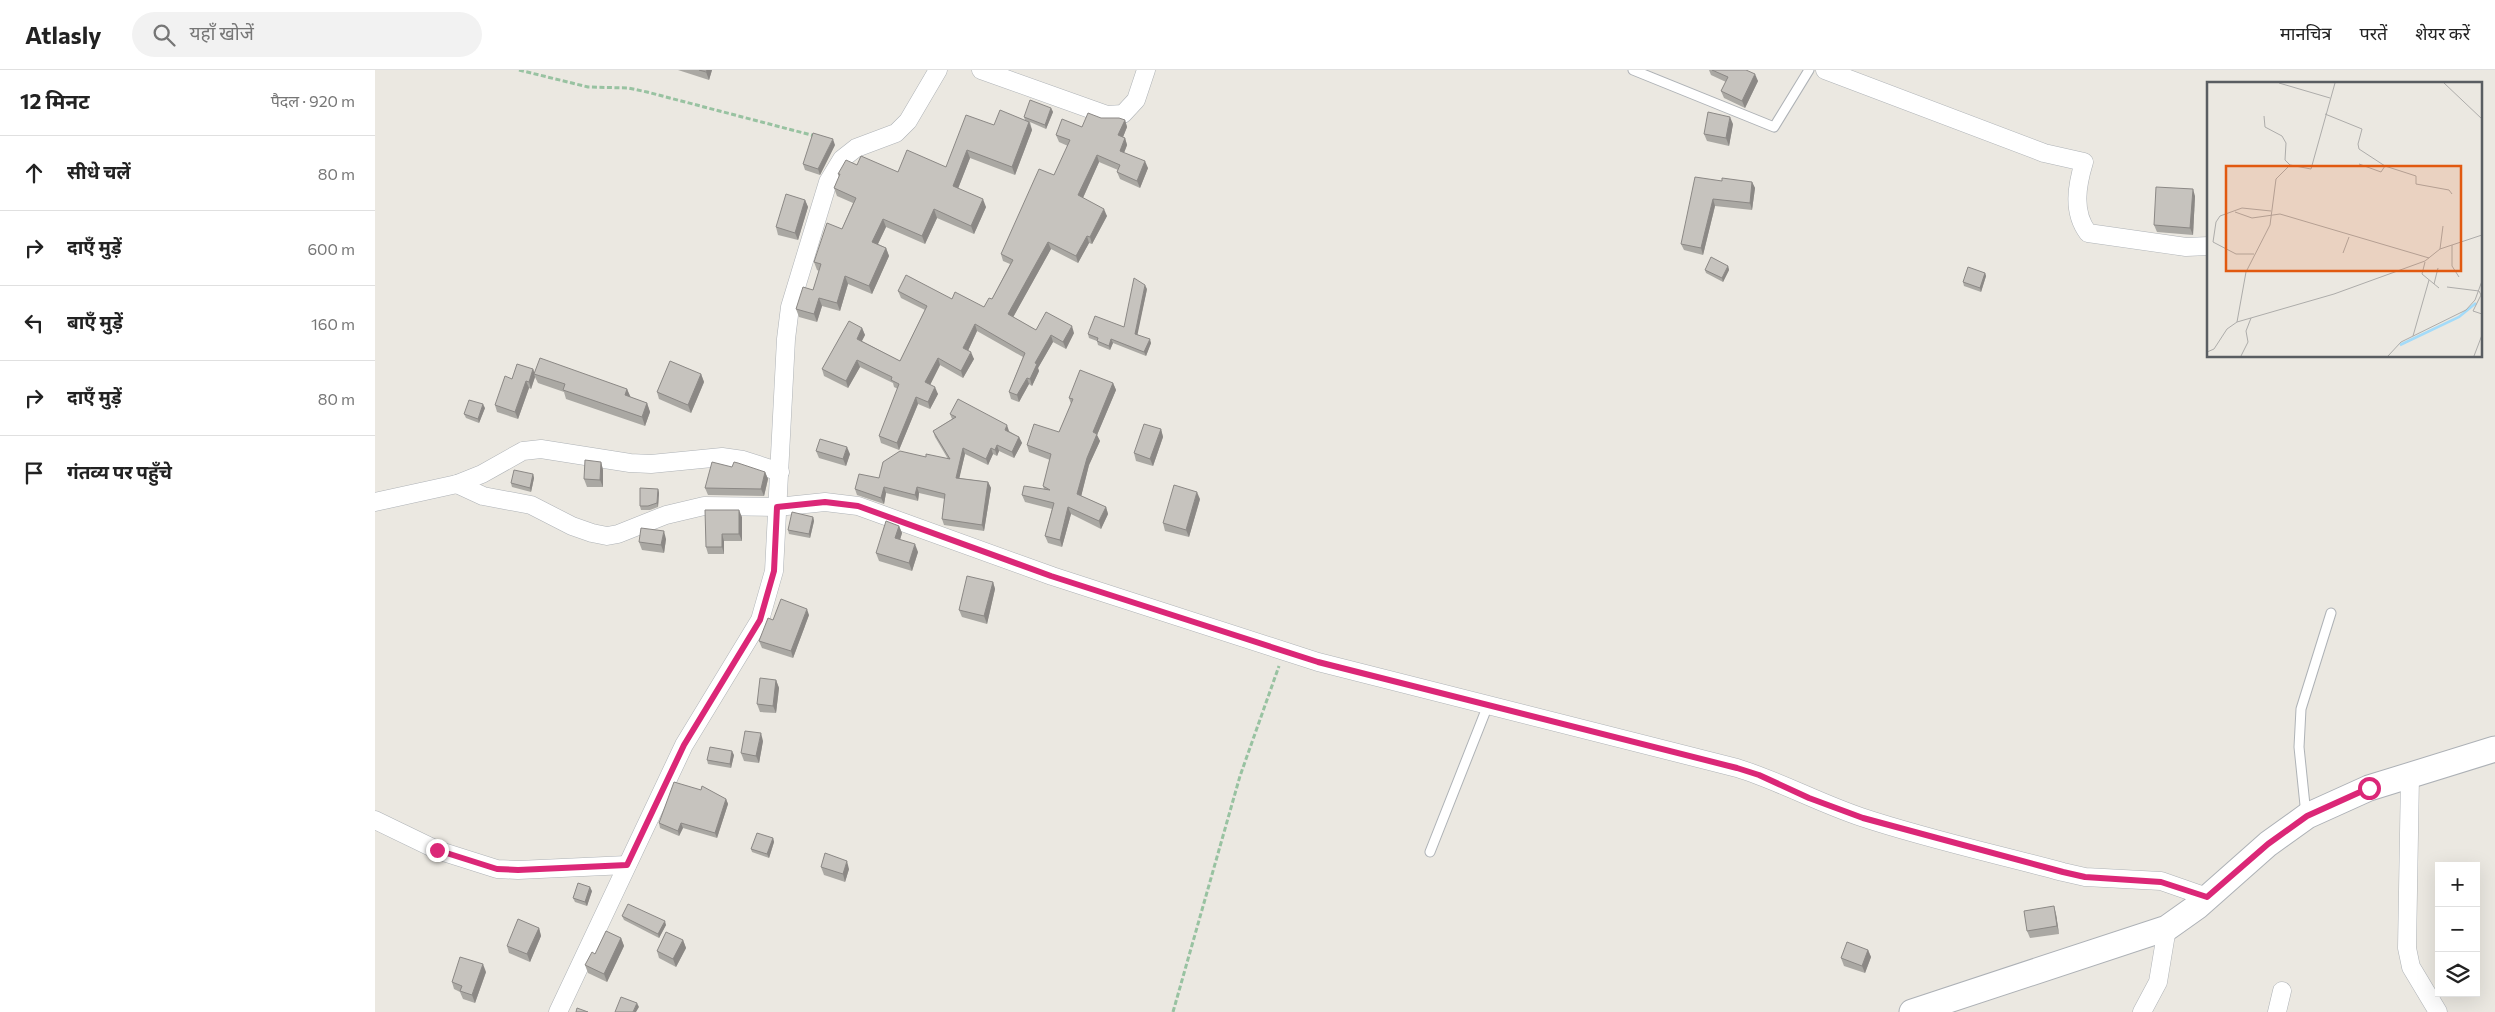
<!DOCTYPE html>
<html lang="hi">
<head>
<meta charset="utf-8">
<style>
	body { margin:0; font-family:Commissioner,"Noto Sans Devanagari",sans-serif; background:#f2f2f2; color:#222 }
	.controls { position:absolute; right:15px; bottom:15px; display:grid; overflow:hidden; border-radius:0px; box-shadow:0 5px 20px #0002 }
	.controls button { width:45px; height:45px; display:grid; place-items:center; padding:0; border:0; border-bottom:1px solid #e0e0e0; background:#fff; color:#222; font:25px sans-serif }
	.stop { position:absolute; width:15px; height:15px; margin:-11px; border:4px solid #db2777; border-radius:50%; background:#fff }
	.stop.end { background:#db2777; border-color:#fff; box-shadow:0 1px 5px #0008 }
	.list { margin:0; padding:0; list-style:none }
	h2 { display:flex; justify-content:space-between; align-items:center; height:65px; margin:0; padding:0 20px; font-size:21px }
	h2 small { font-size:16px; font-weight:400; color:#767676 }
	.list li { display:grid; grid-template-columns:32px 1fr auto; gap:15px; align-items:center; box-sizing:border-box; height:75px; padding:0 20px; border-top:1px solid #e0e0e0 }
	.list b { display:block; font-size:19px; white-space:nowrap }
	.list em { font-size:16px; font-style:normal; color:#767676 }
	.icon { flex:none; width:28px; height:28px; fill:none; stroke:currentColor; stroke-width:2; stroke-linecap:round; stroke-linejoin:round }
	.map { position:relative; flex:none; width:2120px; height:942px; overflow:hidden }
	header { display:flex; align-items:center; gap:30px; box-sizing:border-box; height:70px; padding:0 25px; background:#fff; border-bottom:1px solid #e0e0e0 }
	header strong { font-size:24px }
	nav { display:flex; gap:28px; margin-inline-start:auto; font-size:18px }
	.search { width:350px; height:45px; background:#f2f2f2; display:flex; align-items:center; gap:12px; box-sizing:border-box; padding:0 18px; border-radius:28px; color:#767676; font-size:19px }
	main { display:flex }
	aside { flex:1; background:#fff }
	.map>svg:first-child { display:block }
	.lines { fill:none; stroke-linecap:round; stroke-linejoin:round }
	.lane-casing { stroke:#aeb2b6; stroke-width:11 }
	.street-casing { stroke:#aeb2b6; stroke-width:19 }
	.secondary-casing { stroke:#adb1b6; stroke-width:27 }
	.path { stroke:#98c2a1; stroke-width:3; stroke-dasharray:5 2.5; stroke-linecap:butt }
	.lane { stroke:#fff; stroke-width:9 }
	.street { stroke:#fff; stroke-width:18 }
	.secondary { stroke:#fff; stroke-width:25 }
	.wall { fill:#aaa8a3 }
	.shaded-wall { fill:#8b8885 }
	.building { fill:#c6c3be; stroke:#8b8885 }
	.route { stroke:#db2777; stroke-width:6 }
	.inset-river { fill:none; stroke:#a3dbf9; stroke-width:2.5 }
	.inset-road { fill:none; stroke:#adacaa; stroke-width:1 }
	.view { fill:#e15910; fill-opacity:0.15; stroke:#e15910; stroke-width:2.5 }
	.inset-edge { fill:none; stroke:#595d61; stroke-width:2.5 }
</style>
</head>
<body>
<header>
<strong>Atlasly</strong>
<div class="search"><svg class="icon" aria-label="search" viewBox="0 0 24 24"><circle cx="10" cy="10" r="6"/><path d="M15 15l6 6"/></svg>यहाँ खोजें</div>
<nav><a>मानचित्र</a><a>परतें</a><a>शेयर करें</a></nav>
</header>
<main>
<aside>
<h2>12 मिनट<small>पैदल · 920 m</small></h2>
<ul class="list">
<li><svg class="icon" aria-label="ahead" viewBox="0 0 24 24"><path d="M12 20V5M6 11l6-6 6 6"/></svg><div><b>सीधे चलें</b></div><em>80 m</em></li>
<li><svg class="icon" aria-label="right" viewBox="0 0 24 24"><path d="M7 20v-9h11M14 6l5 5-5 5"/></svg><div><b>दाएँ मुड़ें</b></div><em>600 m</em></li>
<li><svg class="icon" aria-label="left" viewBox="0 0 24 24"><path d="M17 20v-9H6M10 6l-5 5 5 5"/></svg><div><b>बाएँ मुड़ें</b></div><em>160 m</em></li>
<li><svg class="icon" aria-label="right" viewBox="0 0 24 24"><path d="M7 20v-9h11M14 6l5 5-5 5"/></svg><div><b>दाएँ मुड़ें</b></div><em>80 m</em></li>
<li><svg class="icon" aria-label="arrive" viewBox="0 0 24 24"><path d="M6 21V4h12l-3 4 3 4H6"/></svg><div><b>गंतव्य पर पहुँचे</b></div></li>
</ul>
</aside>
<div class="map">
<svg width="2120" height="942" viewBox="0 0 2120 942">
	<rect width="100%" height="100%" fill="#ebe8e1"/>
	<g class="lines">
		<defs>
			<g id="lane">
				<path d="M1258 0 1399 57 1434 0"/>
				<path d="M1931 745 1924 677 1926 639 1956 543"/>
				<path d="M1055 782 1113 635"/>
			</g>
			<g id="street">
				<path d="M606 0 732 45 748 44 761 30 771 0"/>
				<path d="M1450 0 1669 83 1709 92C1702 115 1697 142 1713 163L1811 177 1834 176"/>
				<path d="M82 414 108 426 156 435 197 456 217 463 232 466 243 464 291 445 329 436 402 437 450 432 483 436 677 506 943 592 1362 698C1404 711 1444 733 1486 747 1552 769 1621 784 1688 802L1710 807 1786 811 1832 827"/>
				<path d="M0 432 82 414 107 404 148 381 166 379 255 393 276 394 347 387 368 390 405 402"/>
				<path d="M2035 706 2032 878 2036 897 2063 942"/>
				<path d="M0 750 62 780 122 799 143 800 252 795"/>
				<path d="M183 942 309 675 385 550 399 501 411 269 415 237 453 112 467 89 481 78 521 63 533 51 563 0"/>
				<path d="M1767 942 1783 912 1792 858"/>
				<path d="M1902 942 1907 921"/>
			</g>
			<path id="secondary" d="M1537 942 1792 858 1823 836 1893 774 1932 746 1994 718 2120 679"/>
		</defs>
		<use href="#lane" class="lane-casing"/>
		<use href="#street" class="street-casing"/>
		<use href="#secondary" class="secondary-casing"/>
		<g class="path">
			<path d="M144 0 213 17 253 18 272 22 440 66"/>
			<path d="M798 942 865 706 904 596"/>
		</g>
		<use href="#lane" class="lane"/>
		<use href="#street" class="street"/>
		<use href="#secondary" class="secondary"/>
	</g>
	<g class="wall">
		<path d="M303 0H337L334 10Z"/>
		<path d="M1334 0H1371L1383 11 1370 38 1349 28 1346 21 1351 12 1336 5Z"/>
		<path d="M676 38 678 42 671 59 655 52 657 60 640 105 595 88 583 118 611 137 599 164 562 148 550 174 511 157 503 174 511 178 514 186 497 224 473 214 465 241 447 236 442 252 424 247 421 239 438 220 444 201 442 200 439 192 467 159 478 133 462 126 459 118 464 107 463 104 482 95 523 102 571 97 619 55 650 50 649 47Z"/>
		<path d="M726 48 750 50 752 57 748 67 750 68 752 75 749 83 773 98 765 118 745 109 742 102 743 100 724 92 708 128 732 146 717 174 714 173 703 193 676 179 638 247 661 260 699 263 691 279 678 272 663 298 664 301 657 316 654 314 644 332 636 329 634 322 648 287 602 261 593 281 599 289 588 308 565 295 555 315 563 324 555 339 543 334 524 380 506 373 504 366 523 319 519 317 518 313 485 297 473 318 449 306 447 299 487 258 490 265 487 271 525 291 550 240 526 228 523 221 577 229 609 237 617 229 635 194 628 191 626 184 679 105 693 76 684 72 681 65 707 57Z"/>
		<path d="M1358 54 1354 76 1332 71 1329 64Z"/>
		<path d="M460 75 445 105 430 100 428 94Z"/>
		<path d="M1347 111 1377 112 1380 118 1377 140 1340 136 1328 185 1309 180 1306 174Z"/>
		<path d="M1820 126 1818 165 1782 162 1779 155Z"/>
		<path d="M430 130 433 137 423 170 403 165 401 157Z"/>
		<path d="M1353 196 1354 200 1348 212 1331 203 1330 200Z"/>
		<path d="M1610 203 1611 206 1606 222 1589 216 1588 212Z"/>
		<path d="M772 219 762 264 776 273 771 286 738 273 735 280 723 275 722 271 714 268 713 264 749 257Z"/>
		<path d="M158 299 160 303 252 319 255 327 272 333 275 342 270 356 191 329 189 322 163 313 160 307 156 319 154 318 143 349 122 342 120 335 137 309Z"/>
		<path d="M326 304 329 312 316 343 284 329 282 322Z"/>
		<path d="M738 313 741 320 722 365 725 371 714 395 706 426 731 437 733 444 726 459 696 444 687 477 673 473 670 466 677 439 650 432 647 425 669 419 668 416 675 390 654 382 652 375 684 362 696 334 694 328Z"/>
		<path d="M110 338 104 353 91 348 89 344Z"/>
		<path d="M575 344 634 361 644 367 647 373 639 388 624 381 622 386 618 384 613 395 590 384 584 408 613 412 616 418 609 461 569 455 567 449 570 429 544 423 543 431 511 423 509 434 482 425 480 419 551 387 573 389 560 367 558 361 577 349Z"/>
		<path d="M786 359 788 367 778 396 761 391 759 383Z"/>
		<path d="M441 381 475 384 471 396 444 388Z"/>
		<path d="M226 392 228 400V417H212L209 409Z"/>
		<path d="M357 397 390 402 393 409 389 426 333 425 330 418Z"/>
		<path d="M158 404 159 408 156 422 137 417 136 413Z"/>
		<path d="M283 419 284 423 283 437 275 440H266L265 436Z"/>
		<path d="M825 429 814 467 790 461 788 453Z"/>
		<path d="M367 447V471H349V484H333L331 477Z"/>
		<path d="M438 447 439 451 435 468 414 464 413 460Z"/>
		<path d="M524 456 527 463 525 470 543 482 537 501 504 491 501 483Z"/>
		<path d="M291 469 289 483 267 480 264 472Z"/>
		<path d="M618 512 620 519 612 554 587 547 584 540Z"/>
		<path d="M434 545 418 588 387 578 384 571 398 550Z"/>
		<path d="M401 610 404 618 401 643 385 642 382 634Z"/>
		<path d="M388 671 384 693 369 691 366 683Z"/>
		<path d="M359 685 356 698 333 694 332 690Z"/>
		<path d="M351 729 353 734 342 768 308 758 304 766 285 758 284 753Z"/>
		<path d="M398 768 399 772 394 788 377 782 376 779Z"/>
		<path d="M446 797 474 799 470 812 449 805Z"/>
		<path d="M217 821 212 836 200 832 198 828Z"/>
		<path d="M1681 844 1684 864 1655 868 1652 861Z"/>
		<path d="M247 846 291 855 284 868 249 850Z"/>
		<path d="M164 858 166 866 155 892 134 883 132 876Z"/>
		<path d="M246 868 249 876 232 912 213 903 210 895 220 884Z"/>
		<path d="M308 870 311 878 301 897 284 888 282 881Z"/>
		<path d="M1493 880 1496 887 1490 903 1469 896 1466 888Z"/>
		<path d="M111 902 100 933 88 929 85 922 79 919 77 912Z"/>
	</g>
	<g class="shaded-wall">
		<path d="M332 0H337L334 10 331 2Z"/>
		<path d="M1380 4 1383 11 1370 38 1367 31Z"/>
		<path d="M676 38 678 42 671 59 670 55Z"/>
		<path d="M1355 47 1358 54 1354 76 1351 68Z"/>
		<path d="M750 50 752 57 746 72 743 65Z"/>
		<path d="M654 52 657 60 640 105 637 97Z"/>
		<path d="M750 68 752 75 747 88 745 81Z"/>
		<path d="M458 69 460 75 445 105 443 99Z"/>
		<path d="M592 80 595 88 581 124 578 116Z"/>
		<path d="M722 85 724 92 706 132 703 125Z"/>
		<path d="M770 91 773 98 765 118 762 111Z"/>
		<path d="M1377 112 1380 118 1377 140 1375 133Z"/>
		<path d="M1818 119 1820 126 1818 165 1815 158Z"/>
		<path d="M608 129 611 137 599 164 596 156Z"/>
		<path d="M1338 129 1340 136 1328 185 1326 178Z"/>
		<path d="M430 130 433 137 423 170 420 163Z"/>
		<path d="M559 139 562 148 550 174 547 166Z"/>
		<path d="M729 139 732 146 717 174 715 167Z"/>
		<path d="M508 149 511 157 500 180 497 172Z"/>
		<path d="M712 166 714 173 703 193 701 186Z"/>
		<path d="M673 172 676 179 636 251 633 244Z"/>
		<path d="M511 178 514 186 497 224 494 216Z"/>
		<path d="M1353 196 1354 200 1348 212 1347 208Z"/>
		<path d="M1610 203 1611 206 1606 222 1605 218Z"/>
		<path d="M470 206 473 214 465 241 462 233Z"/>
		<path d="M770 215 772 219 762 267 760 264Z"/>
		<path d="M444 228 447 236 442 252 439 244Z"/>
		<path d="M600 254 602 261 591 285 588 278Z"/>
		<path d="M697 256 699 263 691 279 688 272Z"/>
		<path d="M487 258 490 265 484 276 482 269Z"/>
		<path d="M676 265 678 272 663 298 664 301 657 316 655 309 660 293Z"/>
		<path d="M736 269 738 273 735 280 734 276Z"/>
		<path d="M775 269 776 273 771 286 769 282Z"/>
		<path d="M596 282 599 289 588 308 586 301Z"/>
		<path d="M563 288 565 295 553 319 550 312Z"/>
		<path d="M482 290 485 297 473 318 471 311Z"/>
		<path d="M158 299 160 305 159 304 160 307 156 319 154 312Z"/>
		<path d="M326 304 329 312 316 343 313 335Z"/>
		<path d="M652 308 654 314 644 332 642 325Z"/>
		<path d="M151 311 154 318 143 349 140 342Z"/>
		<path d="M738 313 741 320 722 365 725 371 714 395 705 431 702 424 718 362Z"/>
		<path d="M560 317 563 324 555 339 553 332Z"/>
		<path d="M252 319 256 328 250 325Z"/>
		<path d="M541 327 543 334 524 380 522 373Z"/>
		<path d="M272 333 275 342 270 356 267 347Z"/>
		<path d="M108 334 110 338 104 353 103 349Z"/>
		<path d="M632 355 634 361 632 366 630 360Z"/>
		<path d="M786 359 788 367 778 396 775 389Z"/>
		<path d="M644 367 647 373 639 388 637 382Z"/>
		<path d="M622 375 624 381 622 386 620 380Z"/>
		<path d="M472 377 475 384 471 396 468 389Z"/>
		<path d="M588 378 590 384 583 414 581 408Z"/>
		<path d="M616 378 618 384 613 395 611 389Z"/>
		<path d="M226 392 228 400V417L225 410Z"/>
		<path d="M390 402 393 409 389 426 386 419Z"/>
		<path d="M158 404 159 408 156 422 155 418Z"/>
		<path d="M613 412 616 418 609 461 607 455Z"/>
		<path d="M509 417 511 423 509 434 506 428Z"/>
		<path d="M542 417 544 423 543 431 540 425Z"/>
		<path d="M283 419 284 423 283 437 282 433Z"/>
		<path d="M822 422 825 429 814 467 811 460Z"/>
		<path d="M693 437 696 444 687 477 685 470Z"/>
		<path d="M731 437 733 444 726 459 724 451Z"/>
		<path d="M364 440 367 447V471L364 464Z"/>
		<path d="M438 447 439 451 435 468 434 464Z"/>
		<path d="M524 456 527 463 523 476 520 468Z"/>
		<path d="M289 461 291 469 289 483 286 475Z"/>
		<path d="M347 464 349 471V484L347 477Z"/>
		<path d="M540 474 543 482 537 501 534 493Z"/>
		<path d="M618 512 620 519 612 554 609 546Z"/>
		<path d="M432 539 434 545 418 588 416 581Z"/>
		<path d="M401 610 404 618 401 643 398 636Z"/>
		<path d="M386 663 388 671 384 693 381 686Z"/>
		<path d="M357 681 359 685 356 698 355 694Z"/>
		<path d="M351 729 353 734 342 768 340 763Z"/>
		<path d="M306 753 308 758 304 766 303 761Z"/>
		<path d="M398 768 399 772 394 788 392 784Z"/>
		<path d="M472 791 474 799 470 812 468 804Z"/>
		<path d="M215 817 217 821 212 836 210 832Z"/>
		<path d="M1679 836 1681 844 1684 864 1682 856Z"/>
		<path d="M290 851 291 855 284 868 283 864Z"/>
		<path d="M164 858 166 866 155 892 152 884Z"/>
		<path d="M246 868 249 876 232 912 229 904Z"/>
		<path d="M308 870 311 878 301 897 298 889Z"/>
		<path d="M1493 880 1496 887 1490 903 1487 896Z"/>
		<path d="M108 894 111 902 100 933 97 925Z"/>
		<path d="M262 933 264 937 261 942H258Z"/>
	</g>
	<g class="building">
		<path d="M324 0H332L331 2Z"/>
		<path d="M1337 0H1371L1380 4 1367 31 1346 21 1353 7Z"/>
		<path d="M655 30 676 38 670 55 649 47Z"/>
		<path d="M625 40 654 52 637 97 592 80 578 116 608 129 596 156 559 139 547 166 508 149 497 172 511 178 494 216 470 206 462 233 444 228 439 244 421 239 428 217 438 220 446 194 439 192 452 153 467 159 481 128 459 118 465 104H463L471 90 482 95 486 86 523 102 532 80 571 97 591 45 619 55Z"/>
		<path d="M1333 42 1355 47 1351 68 1329 64Z"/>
		<path d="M713 43 726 48H744L750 50 743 65 750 68 745 81 770 91 762 111 742 102 745 95 722 85 703 125 729 139 715 167 712 166 701 186 673 172 633 244 661 260 671 242 697 256 688 272 676 265 660 293 662 294 655 309 652 308 642 325 634 322 650 283 600 254 588 278 596 282 586 301 563 288 550 312 560 317 553 332 541 327 522 373 504 366 524 314 516 310 517 307 482 290 471 311 447 299 474 251 487 258 482 269 525 291 552 236 523 221 531 205 577 229 580 222 609 237 614 228 617 229 638 190 626 184 664 99 679 105 695 70 681 65 687 49 707 57Z"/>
		<path d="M438 63 458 69 443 99 428 94Z"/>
		<path d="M1320 107 1347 111V108L1377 112 1375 133 1338 129 1326 178 1306 174Z"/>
		<path d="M1781 117 1818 119 1815 158 1779 155Z"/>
		<path d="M411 124 430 130 420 163 401 157Z"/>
		<path d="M1336 187 1353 196 1347 208 1330 200Z"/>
		<path d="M1593 197 1610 203 1605 218 1588 212Z"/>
		<path d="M759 208 770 215 760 264 775 269 769 282 736 269 734 276 722 271 723 268 713 264 720 246 749 257Z"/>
		<path d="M165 288 252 319 250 325 272 333 267 347 188 320 190 314 159 304Z"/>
		<path d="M295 291 326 304 313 335 282 322Z"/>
		<path d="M142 294 158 299 154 312 151 311 140 342 120 335 130 306 137 309Z"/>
		<path d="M705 300 738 313 718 362 722 364 712 388 702 424 731 437 724 451 693 437 685 470 670 466 679 433 647 425 649 416 675 420 668 416 676 384 652 375 659 354 684 362 698 329 694 328Z"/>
		<path d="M583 329 632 355 630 360 644 367 637 382 622 375 620 380 616 378 611 389 588 378 581 408 613 412 607 455 567 449 570 424 542 417 540 425 509 417 506 428 480 419 484 404 504 408 508 392 525 381 551 387V384L575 389 558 361 581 347 575 344Z"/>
		<path d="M94 330 108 334 103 349 89 344Z"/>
		<path d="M769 354 786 359 775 389 759 383Z"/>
		<path d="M445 369 472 377 468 389 441 381Z"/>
		<path d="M210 390 226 392 225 410 209 409Z"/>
		<path d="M337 392 357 397 359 392 363 393 390 402 386 419 330 418Z"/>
		<path d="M139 400 158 404 155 418 136 413Z"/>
		<path d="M799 415 822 422 811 460 788 453Z"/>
		<path d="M265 418 283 419 282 433 273 436H265Z"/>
		<path d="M330 440H364V464H347V477H331Z"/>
		<path d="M417 442 438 447 434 464 413 460Z"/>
		<path d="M511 451 524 456 520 468 540 474 534 493 501 483Z"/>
		<path d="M266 458 289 461 286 475 264 472Z"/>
		<path d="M592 506 618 512 609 546 584 540Z"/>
		<path d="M406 529 432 539 416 581 384 571 393 548 398 550Z"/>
		<path d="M385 608 401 610 398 636 382 634Z"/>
		<path d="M370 661 386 663 381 686 366 683Z"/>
		<path d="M335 677 357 681 355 694 332 690Z"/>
		<path d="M299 712 326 720 327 716 351 729 340 763 306 753 303 761 284 753Z"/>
		<path d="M382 763 398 768 392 784 376 779Z"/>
		<path d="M450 783 472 791 468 804 446 797Z"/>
		<path d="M203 813 215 817 210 832 198 828Z"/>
		<path d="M253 834 290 851 283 864 247 846Z"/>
		<path d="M1679 836 1682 856 1652 861 1649 841Z"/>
		<path d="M143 849 164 858 152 884 132 876Z"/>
		<path d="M231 861 246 868 229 904 210 895 217 882 220 884Z"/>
		<path d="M291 862 308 870 298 889 282 881Z"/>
		<path d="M1472 872 1493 880 1487 896 1466 888Z"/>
		<path d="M85 887 108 894 97 925 85 921 87 916 77 912Z"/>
		<path d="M246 927 262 933 258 942H240Z"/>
		<path d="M202 938 213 942H201Z"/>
	</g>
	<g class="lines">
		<path class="route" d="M62 780 122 799 143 800 252 795 309 675 385 550 399 501 402 437 450 432 483 436 676 506 943 592 1362 698 1384 705 1434 728 1488 748 1688 802 1710 807 1786 812 1832 827 1893 774 1932 746 1994 718"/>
	</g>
	<g transform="translate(1832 12)">
		<rect width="275" height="275" fill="#ebe8e1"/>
		<path class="inset-river" d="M193 263 252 235 269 221"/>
		<path class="inset-road" d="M72 1 123 16M237 1 275 37M118 32 155 47 151 62 152 67 178 84 209 94V102L242 108 245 112M57 34 58 45 75 54 79 61 78 78 83 83M152 82 174 90 178 84M28 130 45 136 73 132 222 176M245 163V184L252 195M233 167 236 144M136 171 142 155M47 172H29L6 160 9 140 13 134 35 126 64 129M218 180 215 192 232 206M227 202 231 186M240 205 272 209 274 213 266 229 275 232M30 240 39 190 63 143 69 97 83 83 104 87 128 1M206 254 222 198M0 270 7 267 20 247 30 240 127 212 218 179 233 167 275 153M34 274 41 260 39 249 44 236M181 274 194 260 259 228 268 218 275 199M267 274 275 253"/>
		<path class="view" d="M19 84H254V189H19Z"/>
		<rect width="275" height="275" class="inset-edge"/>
	</g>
</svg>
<div class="controls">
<button>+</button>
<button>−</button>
<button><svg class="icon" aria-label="layers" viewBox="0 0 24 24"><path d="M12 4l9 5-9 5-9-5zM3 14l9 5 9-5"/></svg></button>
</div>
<div class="stop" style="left:1994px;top:718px"></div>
<div class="stop end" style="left:62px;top:780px"></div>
</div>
</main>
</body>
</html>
